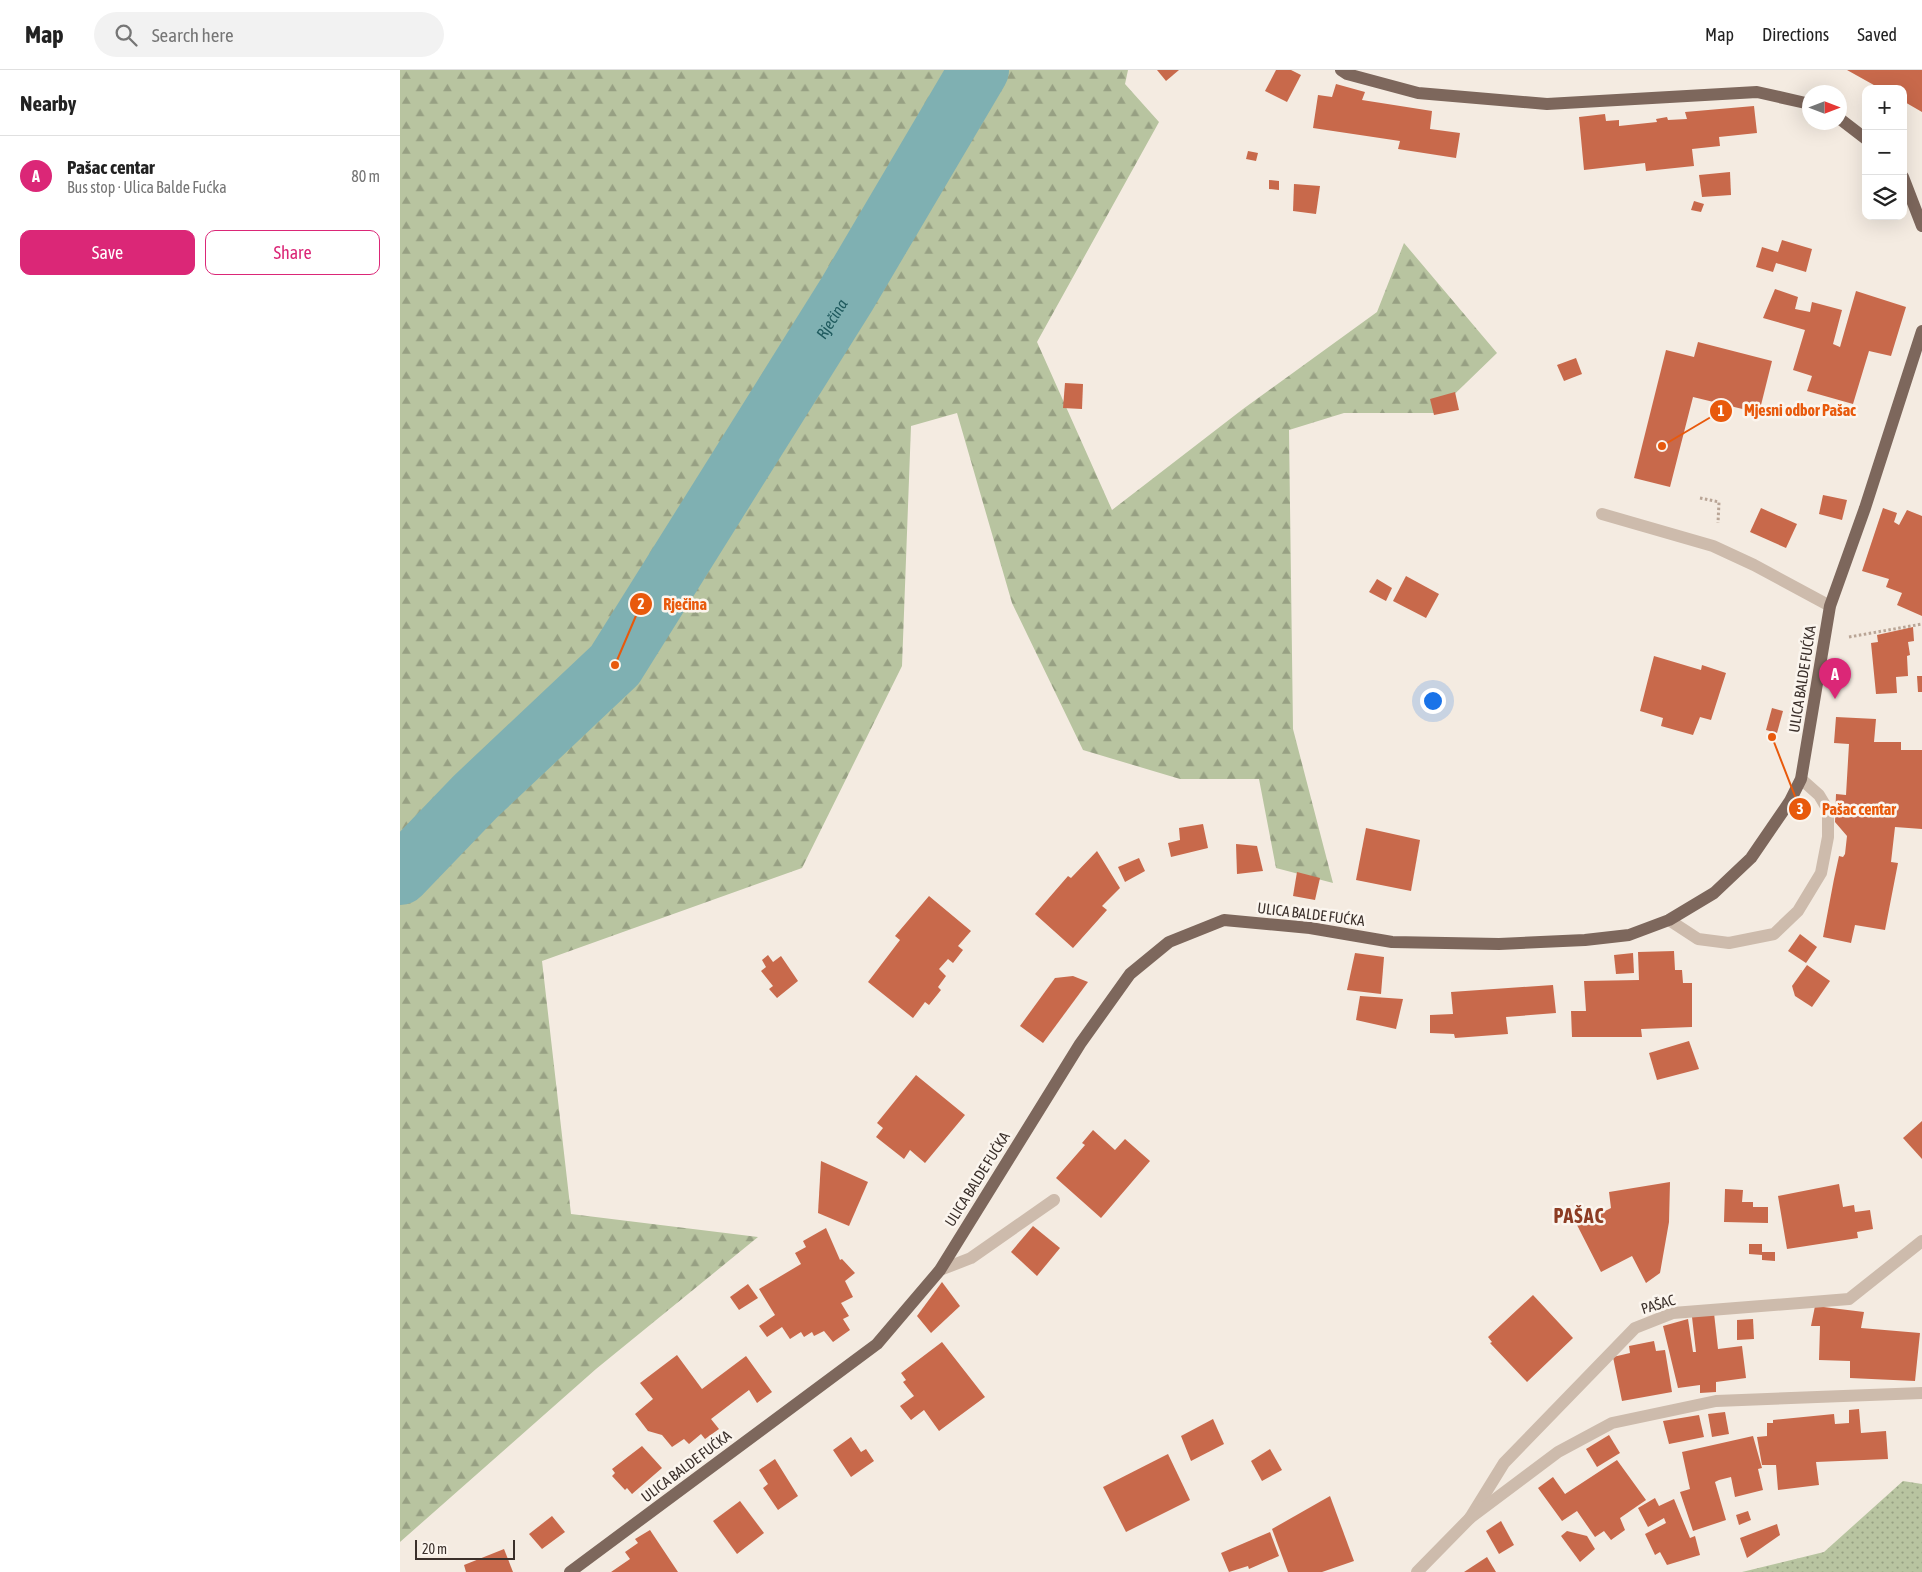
<!DOCTYPE html>
<html lang="en">
<head>
<meta charset="utf-8">
<style>
	body { margin:0; font-family:"Asap Condensed",sans-serif; background:#f2f2f2; color:#222 }
	.controls { position:absolute; right:15px; top:15px; display:grid; overflow:hidden; border-radius:10px; box-shadow:0 5px 20px #0002 }
	.controls button { width:45px; height:45px; display:grid; place-items:center; padding:0; border:0; border-bottom:1px solid #e0e0e0; background:#fff; color:#222; font:25px sans-serif }
	.compass { position:absolute; left:1402px; top:15px; width:45px; height:45px; border-radius:50%; background:#fff; box-shadow:0 5px 20px #0002; rotate:90deg }
	.scale { position:absolute; left:15px; bottom:12px; width:100px; box-sizing:border-box; padding-left:5px; border:2px solid #3b302b; border-top:0; font-size:14px; line-height:18px; white-space:nowrap; color:#3b302b; -webkit-text-stroke:4px #fbf5ee; paint-order:stroke }
	.you { position:absolute; left:1032px; top:630px; width:18px; height:18px; margin:-12px; border:4px solid #fff; border-radius:50%; background:#1a73e8; box-shadow:0 0 0 8px #1a73e833 }
	.badge { display:grid; place-items:center; width:32px; height:32px; border-radius:50%; background:#db2777; color:#fff; font-size:16px; font-weight:700 }
	.pin { position:absolute; translate:-50% -41px; filter:drop-shadow(0 1px 2px #0008) }
	.pin::after { content:''; position:absolute; top:26px; width:18px; height:15px; background:inherit; clip-path:polygon(0 0,100% 0,50% 100%) }
	.list { margin:0; padding:0; list-style:none }
	h2 { display:flex; justify-content:space-between; align-items:center; height:65px; margin:0; padding:0 20px; font-size:21px }
	h2 small { font-size:16px; font-weight:400; color:#767676 }
	.list li { display:grid; grid-template-columns:32px 1fr auto; gap:15px; align-items:center; box-sizing:border-box; height:80px; padding:0 20px; border-top:1px solid #e0e0e0 }
	.list b { display:block; font-size:19px; white-space:nowrap }
	.list p { margin:0; font-size:16px; white-space:nowrap; color:#767676 }
	.list em { font-size:16px; font-style:normal; color:#767676 }
	.actions { display:flex; gap:10px; padding:15px 20px }
	.actions a { flex:1; padding:11px 0; border:1px solid #db2777; border-radius:10px; text-align:center; font-size:18px; color:#db2777 }
	.actions .main { background:#db2777; color:#fff }
	.icon { flex:none; width:28px; height:28px; fill:none; stroke:currentColor; stroke-width:2; stroke-linecap:round; stroke-linejoin:round }
	.map { position:relative; flex:none; width:1522px; height:1502px; overflow:hidden }
	header { display:flex; align-items:center; gap:30px; box-sizing:border-box; height:70px; padding:0 25px; background:#fff; border-bottom:1px solid #e0e0e0 }
	header strong { font-size:24px }
	nav { display:flex; gap:28px; margin-inline-start:auto; font-size:18px }
	.search { width:350px; height:45px; background:#f2f2f2; display:flex; align-items:center; gap:12px; box-sizing:border-box; padding:0 18px; border-radius:28px; color:#767676; font-size:19px }
	main { display:flex }
	aside { flex:1; background:#fff }
	.map>svg:first-child { display:block }
	.grass { fill:url(#grass-dots) }
	.forest { fill:url(#forest-firs) }
	.lines { fill:none; stroke-linecap:round; stroke-linejoin:round }
	.river { stroke:#7fb0b2; stroke-width:60 }
	.building { fill:#c8694b }
	.path { stroke:#b9a596; stroke-width:3; stroke-dasharray:2.5 2.5; stroke-linecap:butt }
	.minor { stroke:#cdbbac; stroke-width:12 }
	.major { stroke:#7d675c; stroke-width:12 }
	.labels { text-anchor:middle; dominant-baseline:central; stroke-width:5; stroke-linejoin:round; paint-order:stroke }
	.street-label { font-size:15px; fill:#3b302b; stroke:#fbf5ee }
	.water-label { font-size:16px; font-style:italic; fill:#1f5a5e; stroke:#fbf5ee }
	.district-label { font-size:20px; font-weight:bold; letter-spacing:1px; fill:#8c3b22; stroke:#fbf5ee }
	.leader { fill:none; stroke:#e8590c; stroke-width:2 }
	.callout-dot { fill:#e8590c; stroke:#fbf5ee; stroke-width:2 }
	.mark-label { font-size:15px; text-anchor:middle; font-weight:bold; fill:#fff }
	.callout-label { font-size:16px; text-anchor:middle; font-weight:bold; fill:#e8590c; stroke:#fbf5ee; stroke-width:5; stroke-linejoin:round; paint-order:stroke }
</style>
</head>
<body>
<header>
<strong>Map</strong>
<div class="search"><svg class="icon" aria-label="search" viewBox="0 0 24 24"><circle cx="10" cy="10" r="6"/><path d="M15 15l6 6"/></svg>Search here</div>
<nav><a>Map</a><a>Directions</a><a>Saved</a></nav>
</header>
<main>
<aside>
<h2>Nearby<small></small></h2>
<ul class="list">
<li><span class="badge">A</span><div><b>Pašac centar</b><p>Bus stop · Ulica Balde Fućka</p></div><em>80 m</em></li>
</ul>
<div class="actions"><a class="main">Save</a><a>Share</a></div>
</aside>
<div class="map">
<svg width="1522" height="1502" viewBox="0 0 1522 1502">
	<defs>
		<pattern id="grass-dots" width="8" height="8" patternUnits="userSpaceOnUse" patternTransform="scale(1.25)"><rect width="8" height="8" fill="#b8c4a0"/><path d="M2 2h.1M6 6h.1" fill="none" stroke="#97a083" stroke-width="1.8" stroke-linecap="round"/></pattern>
		<pattern id="forest-firs" width="22" height="20" patternUnits="userSpaceOnUse" patternTransform="scale(1.25)"><rect width="22" height="20" fill="#b8c4a0"/><path d="M5 1l3.5 6h-7zM16 11l3.5 6h-7z" fill="#97a083"/></pattern>
	</defs>
	<rect width="100%" height="100%" fill="#f4ebe1"/>
	<path class="grass" d="M1503 1411 1522 1414V1502H1342L1424 1482Z"/>
	<path class="forest" d="M0 0H728L725 14 759 52 637 272 712 440 843 339 977 242 1004 173 1097 283 1035 343H944L889 360 893 659 933 813 876 798 859 709H780L683 680 612 533 557 343 511 356 502 596 402 798 142 891 171 1144 358 1167 196 1299 0 1472Z"/>
	<g class="lines">
		<path class="river" id="s1" d="M0 805 75 727 215 595 447 224 579 0"/>
	</g>
	<g class="building">
		<path d="M757 0H779L766 11Z"/>
		<path d="M876 0H891L901 5 887 32 865 21Z"/>
		<path d="M1447 0H1522V42L1503 31V19H1481Z"/>
		<path d="M936 14 965 22 962 30 1032 41 1030 59 1060 63 1056 88 998 79 1000 71 913 58 918 25 932 27Z"/>
		<path d="M1354 36 1357 63 1319 67 1320 76 1292 79 1294 96 1246 101 1245 93 1184 100 1179 47 1205 44 1206 51 1219 50V56L1257 52 1256 49 1267 47 1268 50 1287 49 1285 42Z"/>
		<path d="M848 81 858 83 856 91 846 89Z"/>
		<path d="M1330 102 1331 125 1302 127 1299 105Z"/>
		<path d="M869 110 879 111V120L869 119Z"/>
		<path d="M894 114 920 116 916 144 893 141Z"/>
		<path d="M1294 131 1304 134 1301 142 1291 140Z"/>
		<path d="M1382 170 1412 179 1406 202 1376 193 1373 202 1356 197 1362 177 1378 182Z"/>
		<path d="M1375 219 1398 227 1395 239 1410 242 1412 232 1442 240 1433 274 1440 277 1456 221 1506 237 1491 286 1469 281 1453 334 1407 321 1412 306 1393 300 1405 260 1363 248Z"/>
		<path d="M1298 272 1372 291 1359 343 1293 327 1270 417 1234 408 1266 280 1294 287Z"/>
		<path d="M1176 288 1182 304 1164 311 1157 295Z"/>
		<path d="M665 313 683 314 682 339 663 338Z"/>
		<path d="M1055 322 1059 340 1034 345 1030 329Z"/>
		<path d="M1423 425 1447 430 1442 450 1419 444Z"/>
		<path d="M1361 438 1397 454 1386 478 1350 462Z"/>
		<path d="M1483 438 1497 443 1494 452 1499 455 1507 440 1522 446V546L1497 535 1502 523 1486 517 1489 509 1462 501Z"/>
		<path d="M1006 506 1039 524 1026 548 993 531Z"/>
		<path d="M977 509 992 518 986 531 969 522Z"/>
		<path d="M1513 557 1514 571 1508 572 1510 585 1507 586 1508 606 1496 607 1497 623 1476 624 1471 573 1478 572 1477 565Z"/>
		<path d="M1254 586 1301 600 1302 595 1326 603 1311 650 1300 647 1293 665 1261 656 1263 648 1240 641Z"/>
		<path d="M1517 606H1522V622H1518Z"/>
		<path d="M1372 638 1383 641 1377 663 1366 660Z"/>
		<path d="M1436 647 1476 649 1474 672H1501V680H1522V759L1495 757 1491 792 1498 793 1485 860 1455 855 1451 873 1423 867 1434 809 1439 786 1443 787 1445 784 1447 766 1435 752 1436 724 1446 725 1449 674 1434 673Z"/>
		<path d="M803 754 808 778 771 787 768 773 780 770 779 758Z"/>
		<path d="M966 758 1020 770 1011 821 956 810Z"/>
		<path d="M836 774 857 776 863 801 837 804Z"/>
		<path d="M697 781 720 818 702 836 707 840 673 878 635 844 668 806 671 808Z"/>
		<path d="M739 788 745 801 725 812 718 797Z"/>
		<path d="M897 802 920 808 915 830 893 826Z"/>
		<path d="M529 826 571 861 558 876 563 880 553 893 548 889 539 899 546 906 538 917 541 920 529 935 525 932 513 948 468 912 500 870 495 866Z"/>
		<path d="M1400 864 1417 877 1406 893 1388 881Z"/>
		<path d="M1274 881 1275 900H1282L1283 913H1292V957L1241 959 1242 967H1172L1171 941H1186L1184 911 1239 910 1238 882Z"/>
		<path d="M955 883 984 887 981 924 947 920Z"/>
		<path d="M1233 883 1234 903 1216 904 1214 885Z"/>
		<path d="M368 885 373 892 381 886 398 911 377 928 369 919 373 916 361 901 366 897 362 890Z"/>
		<path d="M1407 895 1430 911 1412 937 1395 926 1392 916Z"/>
		<path d="M673 906 688 912 643 973 620 956 655 908Z"/>
		<path d="M1153 915 1156 943 1106 947 1108 964 1055 968 1054 964 1030 963V945L1053 944 1051 922Z"/>
		<path d="M960 926 1003 929 996 959 956 950Z"/>
		<path d="M1289 971 1299 999 1257 1010 1249 983Z"/>
		<path d="M516 1005 565 1045 525 1093 510 1080 504 1089 476 1067 483 1058 477 1053Z"/>
		<path d="M1522 1051V1089L1503 1068Z"/>
		<path d="M693 1060 715 1080 725 1069 750 1091 701 1148 656 1108 685 1075 682 1073Z"/>
		<path d="M421 1091 468 1112 449 1156 418 1143Z"/>
		<path d="M1270 1112 1269 1152 1260 1203 1246 1213 1232 1186 1201 1202 1177 1155 1211 1138 1209 1122Z"/>
		<path d="M1439 1114 1443 1137 1454 1135 1455 1142 1470 1140 1473 1159 1457 1162 1458 1168 1387 1179 1378 1126Z"/>
		<path d="M1325 1119 1343 1120 1342 1132H1353V1137H1368V1153L1324 1152Z"/>
		<path d="M633 1156 660 1178 637 1206 611 1182Z"/>
		<path d="M426 1158 440 1190 442 1189 455 1203 445 1211 453 1227 441 1233 449 1246 443 1249 450 1260 433 1272 424 1261 414 1266 412 1262 404 1267 401 1262 390 1269 382 1257 367 1267 359 1256 375 1245 359 1219 401 1194 395 1183 406 1177 403 1171Z"/>
		<path d="M1349 1174H1362V1182H1375V1191L1362 1190V1185L1349 1184Z"/>
		<path d="M542 1212 560 1236 531 1263 517 1246Z"/>
		<path d="M348 1214 358 1228 339 1240 330 1227Z"/>
		<path d="M1133 1225 1173 1268 1127 1312 1090 1273 1092 1272 1088 1267Z"/>
		<path d="M1415 1236 1464 1242 1461 1258 1520 1263 1515 1311 1450 1308V1291L1419 1290 1420 1256H1411Z"/>
		<path d="M1314 1243 1318 1279 1342 1276 1346 1308 1316 1312V1322L1300 1323V1315L1278 1318 1263 1256 1288 1249 1293 1282H1296L1292 1247Z"/>
		<path d="M1353 1249 1354 1269 1337 1270V1250Z"/>
		<path d="M1254 1271 1256 1281 1265 1280 1272 1322 1222 1331 1213 1287 1230 1283 1229 1276Z"/>
		<path d="M542 1272 585 1327 539 1361 524 1340 511 1350 500 1336 514 1326 503 1312 506 1310 501 1303Z"/>
		<path d="M277 1285 302 1319 346 1286 372 1322 357 1333 349 1320 311 1349 319 1359 305 1369 301 1364 289 1374 284 1369 272 1377 262 1365 248 1361 235 1344 253 1329 240 1313Z"/>
		<path d="M1459 1339 1461 1363 1486 1361 1488 1389 1416 1392 1419 1415 1378 1420 1376 1395H1362L1357 1367 1367 1366V1353H1373V1350L1434 1344 1435 1354 1449 1353V1340Z"/>
		<path d="M1325 1342 1329 1364 1312 1367 1308 1344Z"/>
		<path d="M1299 1345 1304 1367 1269 1374 1263 1351Z"/>
		<path d="M813 1349 824 1374 791 1391 781 1366Z"/>
		<path d="M1209 1365 1220 1383 1197 1397 1186 1379Z"/>
		<path d="M1353 1366 1362 1398 1358 1399 1363 1420 1335 1427 1331 1407 1319 1410 1315 1412 1326 1450 1293 1461 1280 1422 1290 1419 1282 1382Z"/>
		<path d="M451 1367 461 1382 466 1379 474 1391 451 1407 433 1380Z"/>
		<path d="M242 1376 262 1398 232 1424 227 1418 225 1420 212 1406 215 1403 212 1399Z"/>
		<path d="M870 1379 882 1400 862 1411 851 1391Z"/>
		<path d="M768 1384 790 1430 726 1462 703 1417Z"/>
		<path d="M375 1389 398 1426 378 1440 363 1418 368 1414 359 1400Z"/>
		<path d="M1217 1390 1246 1430 1220 1448 1225 1460 1211 1470 1204 1461 1195 1467 1177 1441 1162 1451 1138 1418 1153 1407 1165 1424Z"/>
		<path d="M930 1426 954 1491 922 1502H888L872 1459Z"/>
		<path d="M1255 1428 1259 1436 1274 1429 1290 1468 1295 1466 1300 1485 1267 1495 1260 1482 1255 1485 1245 1464 1266 1453 1264 1448 1248 1457 1238 1438Z"/>
		<path d="M340 1431 364 1463 337 1484 313 1451Z"/>
		<path d="M1348 1441 1351 1450 1339 1455 1336 1445Z"/>
		<path d="M152 1446 165 1462 142 1479 129 1464Z"/>
		<path d="M1101 1451 1114 1475 1099 1484 1086 1461Z"/>
		<path d="M1377 1454 1380 1465 1347 1488 1340 1468Z"/>
		<path d="M250 1460 278 1502H211L230 1489 225 1482 238 1473 235 1469Z"/>
		<path d="M1167 1461 1187 1466 1195 1479 1180 1492 1161 1466Z"/>
		<path d="M870 1462 879 1486 849 1499 848 1496 829 1502 821 1483Z"/>
		<path d="M104 1479 113 1502H66L64 1495Z"/>
		<path d="M1087 1487 1096 1502H1064Z"/>
	</g>
	<g class="lines">
		<g class="path">
			<path d="M1300 428 1319 432 1318 453"/>
			<path d="M1449 567 1522 554"/>
		</g>
		<g class="minor">
			<path d="M1202 444 1313 476 1354 495 1430 536"/>
			<path d="M1269 850 1298 869 1329 873 1374 864 1398 841 1421 803 1428 767V740L1419 725 1401 709"/>
			<path d="M540 1200 571 1188 654 1130"/>
			<path d="M1070 1448 1104 1393 1235 1258 1273 1243 1449 1229 1522 1171"/>
			<path d="M1017 1502 1070 1448 1158 1382 1212 1353 1316 1331 1522 1323"/>
		</g>
		<g class="major">
			<path d="M941 0 947 4 1018 23 1147 34 1357 22 1410 34"/>
			<path d="M1440 49 1466 69"/>
			<path d="M1503 107 1522 156"/>
			<path d="M170 1502 477 1274 540 1200 680 974 730 904 769 872 824 850 910 858 992 872 1099 874 1185 870 1229 865 1269 850 1314 823 1351 788 1390 731 1401 709 1430 536 1465 438 1522 261"/>
		</g>
	</g>
	<g class="labels">
		<g class="street-label">
			<text transform="translate(1402 609) rotate(-81)">ULICA BALDE FUĆKA</text>
			<text transform="translate(911 844) rotate(7)">ULICA BALDE FUĆKA</text>
			<text transform="translate(577 1109) rotate(-58)">ULICA BALDE FUĆKA</text>
			<text transform="translate(1258 1234) rotate(-17)">PAŠAC</text>
			<text transform="translate(286 1396) rotate(-37)">ULICA BALDE FUĆKA</text>
		</g>
		<g class="water-label">
			<text stroke="none"><textPath href="#s1" startOffset="709">Rječina</textPath></text>
		</g>
		<g class="district-label">
			<text x="1179" y="1145">PAŠAC</text>
		</g>
	</g>
	<path class="leader" d="M1262 376L1321 341M215 595L241 534M1372 667L1400 739"/>
	<g class="callout-dot">
		<circle cx="1262" cy="376" r="5"/>
		<circle cx="215" cy="595" r="5"/>
		<circle cx="1372" cy="667" r="5"/>
		<circle cx="1321" cy="341" r="12"/>
		<circle cx="241" cy="534" r="12"/>
		<circle cx="1400" cy="739" r="12"/>
	</g>
	<g class="mark-label">
		<text x="1321" y="346">1</text>
		<text x="241" y="539">2</text>
		<text x="1400" y="744">3</text>
	</g>
	<g class="callout-label">
		<text x="1400" y="346">Mjesni odbor Pašac</text>
		<text x="285" y="540">Rječina</text>
		<text x="1459" y="745">Pašac centar</text>
	</g>
</svg>
<div class="controls">
<button>+</button>
<button>−</button>
<button><svg class="icon" aria-label="layers" viewBox="0 0 24 24"><path d="M12 4l9 5-9 5-9-5zM3 14l9 5 9-5"/></svg></button>
</div>
<svg class="compass" viewBox="-18 -18 36 36"><path d="M0-13l5 13h-10z" fill="#e53935"/><path d="M0 13l5-13h-10z" fill="#767676"/></svg>
<div class="scale">20 m</div>
<div class="you"></div>
<div class="pin badge" style="left:1435px;top:629px">A</div>
</div>
</main>
</body>
</html>
